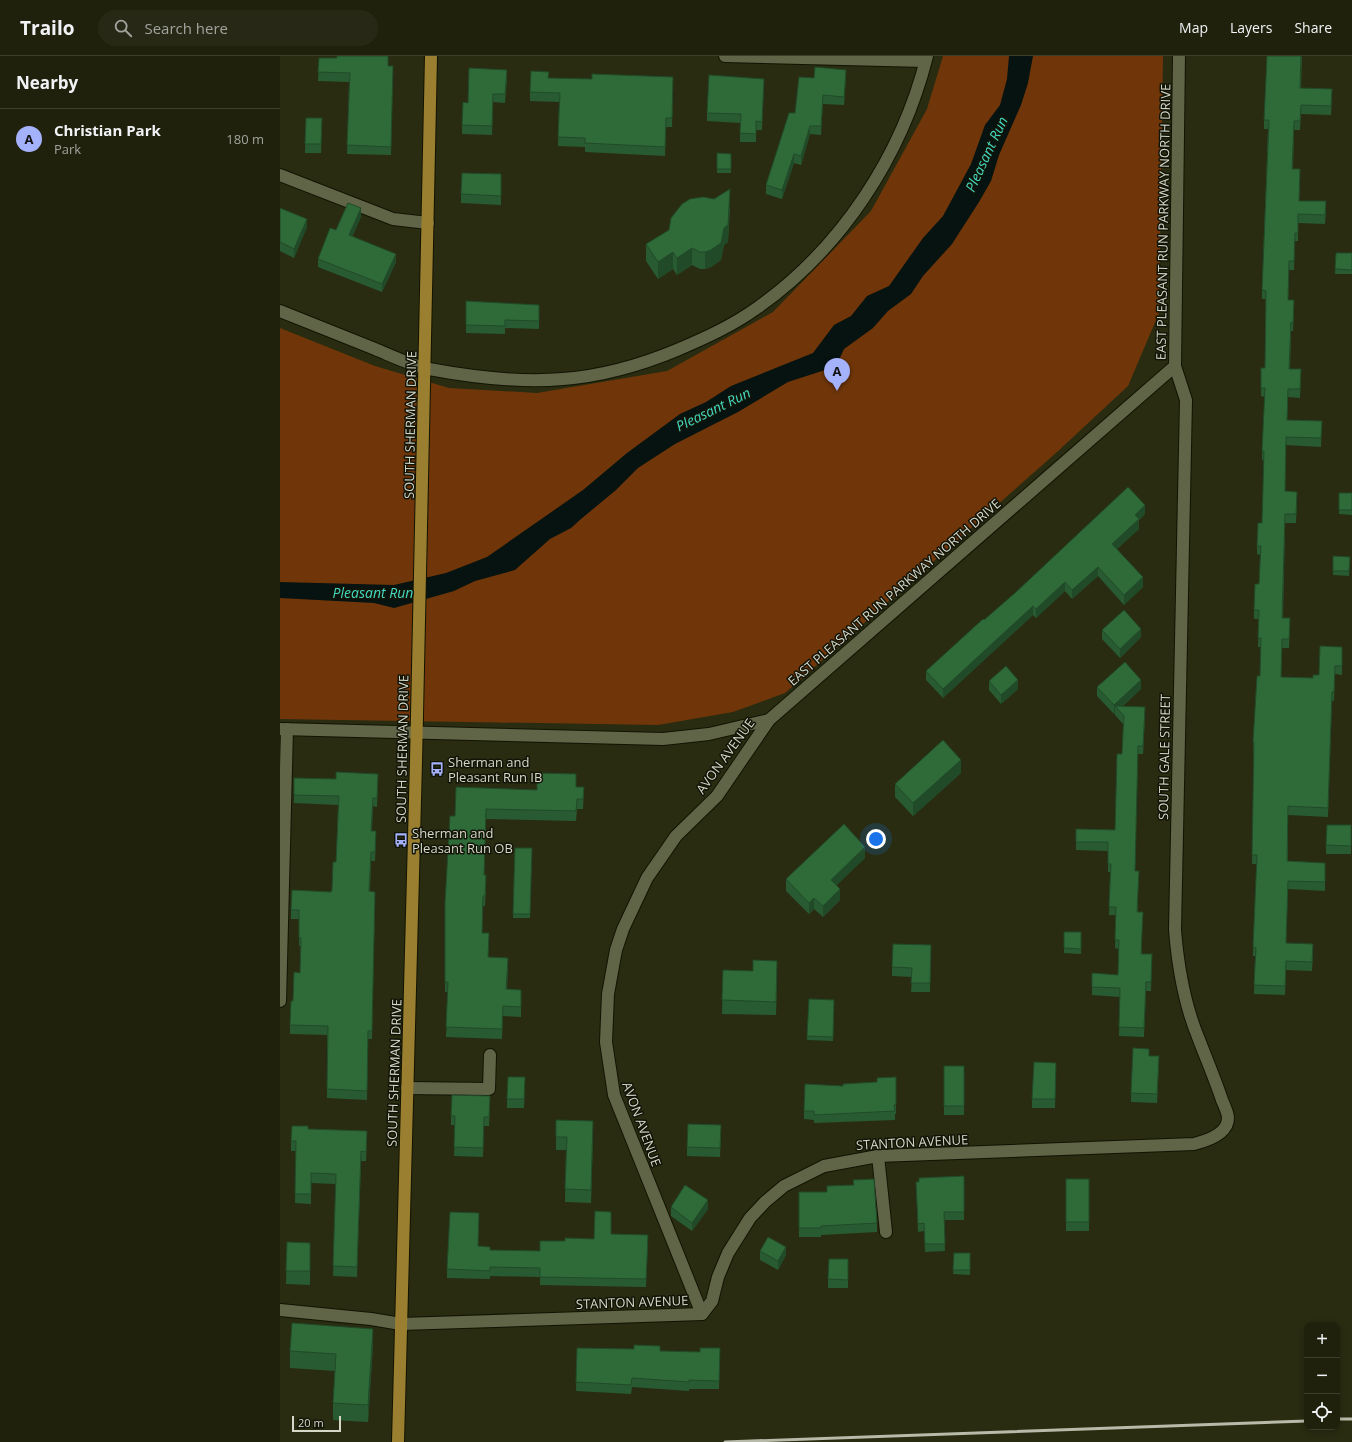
<!DOCTYPE html>
<html lang="en">
<head>
<meta charset="utf-8">
<style>
	body { margin:0; font-family:"Open Sans",sans-serif; background:#272916; color:#f1f3f6 }
	.controls { position:absolute; right:12px; bottom:12px; display:grid; overflow:hidden; border-radius:8px; box-shadow:0 2px 6px #0003 }
	.controls button { width:36px; height:36px; display:grid; place-items:center; padding:0; border:0; border-bottom:1px solid #3c3e2e; background:#1f210d; color:#f1f3f6; font:20px sans-serif }
	.scale { position:absolute; left:12px; bottom:10px; width:49px; box-sizing:border-box; padding-left:4px; border:2px solid #d5d8c7; border-top:0; font-size:11px; line-height:14px; white-space:nowrap; color:#d5d8c7; -webkit-text-stroke:3px #121408; paint-order:stroke }
	.you { position:absolute; left:596px; top:783px; width:14px; height:14px; margin:-10px; border:3px solid #fff; border-radius:50%; background:#1a73e8; box-shadow:0 0 0 6px #1a73e833 }
	.badge { display:grid; place-items:center; width:26px; height:26px; border-radius:50%; background:#a4b2fc; color:#111; font-size:13px; font-weight:700 }
	.pin { position:absolute; translate:-50% -33px; filter:drop-shadow(0 1px 2px #0008) }
	.pin::after { content:''; position:absolute; top:21px; width:14px; height:12px; background:inherit; clip-path:polygon(0 0,100% 0,50% 100%) }
	.list { margin:0; padding:0; list-style:none }
	h2 { display:flex; justify-content:space-between; align-items:center; height:52px; margin:0; padding:0 16px; font-size:17px }
	h2 small { font-size:13px; font-weight:400; color:#a1a39d }
	.list li { display:grid; grid-template-columns:26px 1fr auto; gap:12px; align-items:center; box-sizing:border-box; height:60px; padding:0 16px; border-top:1px solid #3c3e2e }
	.list b { display:block; font-size:15px; white-space:nowrap }
	.list p { margin:0; font-size:13px; white-space:nowrap; color:#a1a39d }
	.list em { font-size:13px; font-style:normal; color:#a1a39d }
	.icon { flex:none; width:22px; height:22px; fill:none; stroke:currentColor; stroke-width:2; stroke-linecap:round; stroke-linejoin:round }
	.map { position:relative; flex:none; width:1072px; height:1386px; overflow:hidden }
	header { display:flex; align-items:center; gap:24px; box-sizing:border-box; height:56px; padding:0 20px; background:#1f210d; border-bottom:1px solid #3c3e2e }
	header strong { font-size:19px }
	nav { display:flex; gap:22px; margin-inline-start:auto; font-size:14px }
	.search { width:280px; height:36px; background:#272916; display:flex; align-items:center; gap:10px; box-sizing:border-box; padding:0 14px; border-radius:22px; color:#a1a39d; font-size:15px }
	main { display:flex }
	aside { flex:1; background:#1f210d }
	.map>svg:first-child { display:block }
	.green { fill:#703609 }
	.water { fill:#061310 }
	.lines { fill:none; stroke-linecap:round; stroke-linejoin:round }
	.minor-casing { stroke:#121400; stroke-width:14 }
	.major-casing { stroke:#121400; stroke-width:14 }
	.minor { stroke:#606548; stroke-width:12 }
	.major { stroke:#9a7f31; stroke-width:12 }
	.rail { stroke:#b8bba9; stroke-width:3 }
	.wall { fill:#285b31 }
	.shaded-wall { fill:#214a28 }
	.building { fill:#2f6a39; stroke:#214a28 }
	.labels { text-anchor:middle; dominant-baseline:central; stroke-width:3; stroke-linejoin:round; paint-order:stroke }
	.street-label { font-size:13px; fill:#d5d8c7; stroke:#121408 }
	.poi-label { font-size:13px; fill:#d5d8c7; stroke:#121408; text-anchor:start }
	.water-label { font-size:14px; font-style:italic; fill:#43d9c1; stroke:#121408 }
</style>
</head>
<body>
<header>
<strong>Trailo</strong>
<div class="search"><svg class="icon" aria-label="search" viewBox="0 0 24 24"><circle cx="10" cy="10" r="6"/><path d="M15 15l6 6"/></svg>Search here</div>
<nav><a>Map</a><a>Layers</a><a>Share</a></nav>
</header>
<main>
<aside>
<h2>Nearby<small></small></h2>
<ul class="list">
<li><span class="badge">A</span><div><b>Christian Park</b><p>Park</p></div><em>180 m</em></li>
</ul>
</aside>
<div class="map">
<svg width="1072" height="1386" viewBox="0 0 1072 1386">
	<rect width="100%" height="100%" fill="#292c11"/>
	<path class="green" d="M663 0H883L879 257 848 330 777 396 505 637 453 656 378 669 0 663V272L95 310 169 332 257 337 387 315 493 256 591 155 647 53Z"/>
	<path class="water" d="M729 0H753L748 27 741 49 719 99 711 125 699 146 672 188 643 220 631 238 608 255 593 272 564 293 558 306 545 314 508 326 458 356 395 388 358 412 336 434 301 463 291 472 270 483 235 514 195 525 174 535 114 552 94 547 0 542V526L114 529 166 517 207 501 303 434 347 397 400 358 426 346 451 330 533 297 554 269 571 260 587 240 609 230 643 182 663 160 691 108 705 69 720 49 727 23Z"/>
	<g class="lines">
		<defs>
			<g id="minor">
				<path d="M445 0 645 5"/>
				<path d="M0 119 113 163 148 167"/>
				<path d="M0 255C32 268 63 280 95 293 112 300 130 309 149 313 192 321 238 327 283 323 322 320 361 309 397 294 425 282 452 270 477 252 561 193 622 100 647 0"/>
				<path d="M0 673 383 683 429 678 489 664 895 310 899 0"/>
				<path d="M0 945 7 673"/>
				<path d="M127 1032 209 1033 210 999"/>
				<path d="M598 1100 606 1176"/>
				<path d="M0 1254 91 1263 121 1268 422 1258 432 1245 438 1221 448 1197 470 1162 485 1146 504 1130 544 1110 598 1100 914 1088C926 1085 948 1078 948 1062 948 1057 944 1049 942 1044 935 1023 926 1002 918 981 904 947 898 911 895 874L906 344 895 310"/>
				<path d="M422 1258 334 1039 326 986 328 938 336 894 343 873 367 822 396 780 437 740 489 664"/>
			</g>
			<path id="major" d="M118 1386 136 706 151 0"/>
		</defs>
		<use href="#minor" class="minor-casing"/>
		<use href="#major" class="major-casing"/>
		<use href="#minor" class="minor"/>
		<use href="#major" class="major"/>
		<g class="rail">
			<path d="M1057 1363H1072"/>
			<path d="M445 1386 1027 1365"/>
		</g>
	</g>
	<g class="wall">
		<path d="M57 0H108V10H113L111 99 67 98 69 26 38 25 39 2H57Z"/>
		<path d="M1022 0 1021 32 1052 42 1051 59 1021 58 1020 74H1014L1013 113 1020 122 1019 145 1046 154 1045 168 1018 167V185H1015L1014 214H1009L1008 244 1014 253 1013 275H1011L1010 313 1021 322 1020 342 1008 341 1007 364 1042 365 1041 391 1006 389 1005 435 1017 445 1016 467H1005L1003 562 1010 571 1009 592H1002L1001 621 1033 622 1039 619 1062 591V619L1055 618 1054 645H1052L1048 761 1008 759V805L1045 816V835L1008 833 1006 887 1033 897 1032 915 1006 914 1005 939 974 938 975 900H973V891L977 808H972L974 695H973V686L980 620 981 591H978L979 563H974V554L979 528 980 499 977 498V490L982 467 984 404H982V395L985 341 981 340V332L985 312 986 243H982V234L988 73H984V64Z"/>
		<path d="M269 22 393 30 392 71H386L385 100 305 96V91L278 90 279 46 250 45V36Z"/>
		<path d="M534 22H566L564 49 543 48 541 79 530 78 521 109 514 107 502 143 486 138V129L515 57Z"/>
		<path d="M227 23 225 47 213 46 212 79 182 78V69L188 47Z"/>
		<path d="M484 23 482 74H476V86H460V67L427 65V57Z"/>
		<path d="M26 62 42 71 41 97H25Z"/>
		<path d="M437 97 451 98V117H437Z"/>
		<path d="M221 127V149L181 147V138Z"/>
		<path d="M450 151 448 186 444 189 441 204 431 211 425 213H420L412 209 397 219 393 213 378 223 366 205V188Z"/>
		<path d="M0 152 27 171 14 202 0 195Z"/>
		<path d="M81 161 72 181 116 206 102 236 38 211V203L56 174Z"/>
		<path d="M1056 197H1072V218H1055Z"/>
		<path d="M186 245 259 249V273L225 272V278L186 277Z"/>
		<path d="M1059 437H1072V459L1059 458Z"/>
		<path d="M865 458 859 464V473L837 493 863 531 844 549 818 520 792 543 785 535 756 562 753 559 663 642 646 624V615L735 537Z"/>
		<path d="M1053 500 1070 501 1069 520 1053 519Z"/>
		<path d="M822 574 861 581 840 602 822 583Z"/>
		<path d="M709 625 738 633 721 648 709 634Z"/>
		<path d="M817 631 861 633 842 651 865 660 863 698H858L855 815 858 856 862 898H872L871 935H866L864 981 839 980 840 941 812 939V931L838 919 839 893 835 892 836 859H829L830 816H828V795L796 794V773L835 774 842 698 843 668 835 659V657L834 658 817 640Z"/>
		<path d="M681 717 633 760 615 741V728Z"/>
		<path d="M14 722 98 726 97 751 93 750 92 775 96 784 95 805H91L90 835 95 844 92 983H88L87 1044 47 1042V979L10 978V969L13 945 20 917 21 890H19V863H11V854L51 836 52 834 56 806 58 749 14 747Z"/>
		<path d="M296 731H304L303 753H297L296 765 206 763 204 819 206 829 205 850H203L202 877 209 887 208 901 228 912 227 933 241 934V961L223 960 222 983 166 981 168 936H165V847L175 760 257 734Z"/>
		<path d="M1071 778V798H1046V789Z"/>
		<path d="M235 792H252L250 862H233Z"/>
		<path d="M585 802 556 829 560 844 543 861 534 853 529 858 506 835V823Z"/>
		<path d="M784 876H801V898L784 897Z"/>
		<path d="M651 898 650 936H631L632 921 612 920V911Z"/>
		<path d="M443 914 497 918 496 959 442 958Z"/>
		<path d="M529 943 554 944 553 985 527 984Z"/>
		<path d="M869 1000 879 1009 877 1047 851 1046V1037Z"/>
		<rect x="664" y="1010" width="20" height="49"/>
		<path d="M776 1016 775 1052H752V1043Z"/>
		<path d="M616 1021V1058H615V1064L534 1067V1064L524 1063V1055L563 1030 597 1026Z"/>
		<path d="M245 1030 244 1052H227V1043Z"/>
		<path d="M210 1049 209 1070H204L203 1101 174 1100 175 1069H171V1060Z"/>
		<path d="M28 1073 87 1085 86 1105H81L77 1221 53 1220 56 1128 31 1127V1148L15 1147 16 1095H11V1085Z"/>
		<path d="M313 1078 311 1147 285 1146 286 1094H276V1081Z"/>
		<path d="M441 1078 440 1101 407 1100V1091Z"/>
		<path d="M684 1120V1164H664L665 1195 645 1196 644 1175 638 1176 636 1126Z"/>
		<rect x="786" y="1123" width="23" height="52"/>
		<path d="M519 1136 597 1167V1176L541 1179V1181H519Z"/>
		<path d="M391 1151 428 1153 412 1175 391 1160Z"/>
		<path d="M331 1178 368 1188 366 1231 260 1229V1221L210 1220V1223L167 1222V1213L198 1190 210 1194 260 1195 285 1185 314 1183Z"/>
		<path d="M7 1186 30 1187V1229L6 1228Z"/>
		<path d="M480 1195 506 1199 498 1214 480 1204Z"/>
		<path d="M674 1197H690V1219L673 1218Z"/>
		<path d="M568 1212V1232H548V1223Z"/>
		<path d="M93 1290 88 1366 53 1364V1347L55 1315 10 1312V1295Z"/>
		<path d="M297 1292 420 1296 440 1292 439 1333H409V1335L352 1331 351 1338 296 1335Z"/>
	</g>
	<g class="shaded-wall">
		<path d="M566 14V22L564 49V41Z"/>
		<path d="M530 70V78L521 109V100Z"/>
		<path d="M514 98V107L502 143V134Z"/>
		<path d="M450 133 448 186 444 189 441 204 431 211 425 213V196Z"/>
		<path d="M81 152V161L69 188V179Z"/>
		<path d="M27 163V171L14 202V193Z"/>
		<path d="M412 192V209L397 219V202Z"/>
		<path d="M393 196V213L378 223V206Z"/>
		<path d="M116 198V206L102 236V228Z"/>
		<path d="M865 449V458L859 464V473L832 497V488L855 459Z"/>
		<path d="M818 511V520L792 543V534Z"/>
		<path d="M863 521V531L844 549V539Z"/>
		<path d="M785 526V535L756 562V553Z"/>
		<path d="M753 550V559L663 642V633Z"/>
		<path d="M861 573V581L840 602V593Z"/>
		<path d="M738 624V633L721 648V639Z"/>
		<path d="M861 624V633L838 654 835 650V657L834 658V649Z"/>
		<path d="M681 704V717L633 760V747Z"/>
		<path d="M585 791V802L551 835V824Z"/>
		<path d="M560 833V844L543 861V850Z"/>
		<path d="M534 842V853L529 858V847Z"/>
		<path d="M497 905V918L496 959V946Z"/>
		<path d="M313 1065V1078L311 1147V1134Z"/>
		<path d="M428 1144V1153L412 1175V1167Z"/>
		<path d="M506 1191V1199L498 1214V1205Z"/>
		<path d="M93 1273V1290L88 1366V1349Z"/>
	</g>
	<g class="building">
		<path d="M57 0H108V10H113L111 91 67 89 70 17 38 16 39 2H57Z"/>
		<path d="M987 0H1021L1020 32 1052 33 1051 50 1021 49 1020 65H1014L1012 113H1020L1019 145H1046L1045 159 1018 158V177H1015L1014 205H1009L1008 244H1014L1013 267 1011 266 1009 313H1021L1020 333H1008L1007 364 1042 365 1041 382 1006 381 1005 435 1017 436 1016 458H1005L1002 562H1010L1009 583H1002L1001 621 1033 622V619H1039L1040 590 1062 591V610H1055L1054 636H1052L1048 752 1008 750 1007 805 1045 807V826L1008 825 1006 887 1033 888 1032 906 1006 905 1005 930 974 929 976 892 973 891 977 799H972L974 686H973L977 620H980L981 582H978L979 554H974L975 528H979L981 490H977L978 467H982L984 395H982L985 332H981V312H985L986 235 982 234 989 64H984Z"/>
		<path d="M535 11 566 14 564 41 543 39 541 70H530L521 100 514 98 502 134 486 129 509 57H515L519 21 534 22Z"/>
		<path d="M189 12 227 14 225 38H213L212 70 182 69 183 46 188 47Z"/>
		<path d="M251 15 269 16 268 22 312 23V18L393 21 392 62H386L385 91 305 87V82L278 81 280 37 250 36Z"/>
		<path d="M429 19 484 23 482 66 476 65V78L460 77 461 58 427 57Z"/>
		<path d="M26 62H42L41 88H25Z"/>
		<path d="M437 97 451 98V113H437Z"/>
		<path d="M182 117 221 118V140L181 138Z"/>
		<path d="M450 133 448 169 444 172 441 187 431 194 425 196H420L412 192 397 202 393 196 378 206 366 188 389 174 391 162 402 148 410 143 423 141 434 143Z"/>
		<path d="M68 147 81 152 69 179 116 198 102 228 38 203 50 172 56 174Z"/>
		<path d="M0 152 27 163 14 193 0 186Z"/>
		<path d="M1056 197H1072V214L1055 213Z"/>
		<path d="M186 245 259 249V265L225 264V270L186 269Z"/>
		<path d="M848 431 865 449 855 459 859 463 832 488 863 521 844 539 818 511 792 534 785 526 756 553 753 550 663 633 646 615 703 563 704 564 735 537Z"/>
		<rect x="1059" y="437" width="13" height="17"/>
		<path d="M1053 500 1070 501 1069 515H1053Z"/>
		<path d="M844 554 861 573 840 593 822 574Z"/>
		<path d="M845 606 861 624 834 649 817 631Z"/>
		<path d="M726 610 738 624 721 639 709 625Z"/>
		<path d="M835 650 865 651 863 690H858L855 815H859L857 856H863L861 898H872L871 926H866L864 972 839 971 840 932 812 931V917L838 919 839 884H835L836 851H829L831 808H828V786H796V773L835 774 837 698H842L844 660Z"/>
		<path d="M663 684 681 704 633 747 615 728Z"/>
		<path d="M56 716 98 718 97 742H93L91 775H96L95 796H91L89 835 95 836 92 975H88L87 1035 47 1033 48 970 10 969 11 945H13L14 916 20 917 21 882H19V854H11L12 834 51 836 52 834 53 806H56L59 740 14 739V722L56 723Z"/>
		<path d="M257 717 296 718V731H304L303 743H297L296 755 206 753 204 819H206L205 840H203L202 877H209L208 901 228 902 226 933 241 934V951L223 950 222 973 166 971 168 926H165V847L170 760H175L176 731 257 734Z"/>
		<path d="M564 768 585 791 551 824 560 833 543 850 534 842 529 847 506 823Z"/>
		<path d="M1047 769H1071V790L1046 789Z"/>
		<path d="M235 792H252L250 858H233Z"/>
		<path d="M784 876H801V893L784 892Z"/>
		<path d="M613 888 651 889 650 927H631L632 912 612 911Z"/>
		<path d="M473 904 497 905 496 946 442 944 443 914 473 915Z"/>
		<path d="M529 943 554 944 553 981 527 980Z"/>
		<path d="M853 992 869 993V1000H879L877 1038 851 1037Z"/>
		<path d="M754 1006 776 1007 775 1043H752Z"/>
		<rect x="664" y="1010" width="20" height="40"/>
		<path d="M228 1021H245L244 1043H227Z"/>
		<path d="M616 1021V1049H614L615 1055 534 1059V1055H524L525 1028 563 1030V1028L597 1026V1022Z"/>
		<path d="M172 1039 210 1040 209 1061H204L203 1092 174 1091 175 1060H171Z"/>
		<path d="M276 1064 313 1065 311 1134 285 1133 287 1081H276Z"/>
		<path d="M408 1068 441 1069 440 1092 407 1091Z"/>
		<path d="M12 1070H28V1073L87 1075 86 1096 81 1095 77 1211 53 1210 56 1118 31 1117V1138H15L16 1085H11Z"/>
		<path d="M684 1120V1156H664L665 1188H645L644 1167 638 1168 636 1126H639V1122Z"/>
		<path d="M594 1123 597 1167 541 1170V1172H519V1136H547V1130L574 1129 573 1124Z"/>
		<rect x="786" y="1123" width="23" height="43"/>
		<path d="M405 1129 428 1144 412 1167 391 1151Z"/>
		<path d="M315 1155 331 1156V1178L368 1179 366 1223 260 1221V1212L210 1211V1215L167 1213 170 1156 199 1157 198 1190 210 1191V1194L260 1195V1185H285V1182L314 1183Z"/>
		<path d="M488 1181 506 1191 498 1205 480 1195Z"/>
		<path d="M7 1186 30 1187V1215H6Z"/>
		<path d="M674 1197H690V1214H673Z"/>
		<path d="M549 1203H568V1224L548 1223Z"/>
		<path d="M12 1267 93 1273 88 1349 53 1347 56 1298 10 1295Z"/>
		<path d="M354 1289 380 1290V1295L420 1296V1292H440L439 1325 409 1324V1326L352 1322 351 1329 296 1326 297 1292 354 1293Z"/>
	</g>
	<defs>
		<symbol id="bus-bare" viewBox="-9 -9 18 18"><path d="M-5-6H5V4H4V6H2V4H-2V6H-4V4H-5ZM-3.5-4V0h7V-4ZM-3.5 1.2v1.5H-2V1.2ZM2 1.2v1.5H3.5V1.2Z" fill="#a4b2fc" stroke="#121408" stroke-width="2.5" paint-order="stroke"/></symbol>
	</defs>
	<g fill-rule="evenodd">
		<use href="#bus-bare" x="147" y="703" width="20" height="20"/>
		<use href="#bus-bare" x="111" y="774" width="20" height="20"/>
	</g>
	<g class="labels">
		<g class="street-label">
			<text transform="translate(883 166) rotate(-89)">EAST PLEASANT RUN PARKWAY NORTH DRIVE</text>
			<text transform="translate(130 369) rotate(-89)">SOUTH SHERMAN DRIVE</text>
			<text transform="translate(614 536) rotate(-41)">EAST PLEASANT RUN PARKWAY NORTH DRIVE</text>
			<text transform="translate(122 693) rotate(-89)">SOUTH SHERMAN DRIVE</text>
			<text transform="translate(445 700) rotate(-54)">AVON AVENUE</text>
			<text transform="translate(884 701) rotate(-89)">SOUTH GALE STREET</text>
			<text transform="translate(114 1017) rotate(-88)">SOUTH SHERMAN DRIVE</text>
			<text transform="translate(362 1068) rotate(70)">AVON AVENUE</text>
			<text transform="translate(632 1086) rotate(-3)">STANTON AVENUE</text>
			<text transform="translate(352 1246) rotate(-2)">STANTON AVENUE</text>
		</g>
		<g class="poi-label">
			<text x="168" y="706">Sherman and<tspan x="168" dy="15">Pleasant Run IB</tspan></text>
			<text x="132" y="777">Sherman and<tspan x="132" dy="15">Pleasant Run OB</tspan></text>
		</g>
		<g class="water-label">
			<text transform="translate(706 98) rotate(-65)">Pleasant Run</text>
			<text transform="translate(433 353) rotate(-26)">Pleasant Run</text>
			<text x="93" y="536">Pleasant Run</text>
		</g>
	</g>
</svg>
<div class="controls">
<button>+</button>
<button>−</button>
<button><svg class="icon" aria-label="locate" viewBox="0 0 24 24"><circle cx="12" cy="12" r="6"/><path d="M12 2v4M12 18v4M2 12h4M18 12h4"/></svg></button>
</div>
<div class="scale">20 m</div>
<div class="you"></div>
<div class="pin badge" style="left:557px;top:335px">A</div>
</div>
</main>
</body>
</html>
